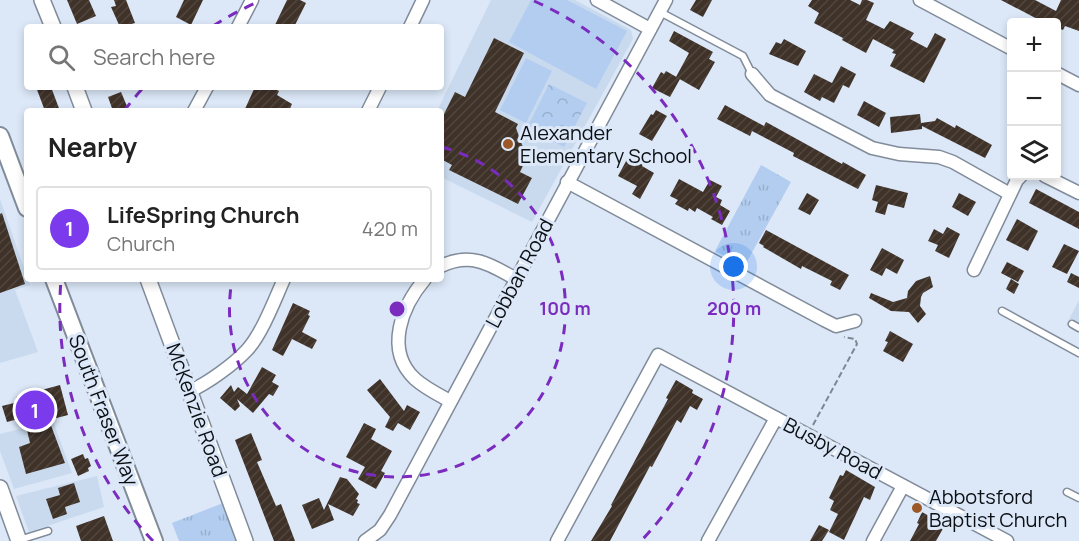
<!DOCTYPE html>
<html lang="en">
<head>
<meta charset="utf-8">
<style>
	body { margin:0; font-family:Manrope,sans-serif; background:#f2f2f2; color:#222 }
	.controls { position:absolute; right:18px; top:18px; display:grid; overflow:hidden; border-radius:6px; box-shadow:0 3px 9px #0003 }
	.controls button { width:54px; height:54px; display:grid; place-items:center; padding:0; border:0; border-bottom:2px solid #e0e0e0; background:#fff; color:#222; font:30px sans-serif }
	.you { position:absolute; left:734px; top:267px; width:21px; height:21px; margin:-15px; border:4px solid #fff; border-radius:50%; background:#1a73e8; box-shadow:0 0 0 9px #1a73e833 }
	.badge { display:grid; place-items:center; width:39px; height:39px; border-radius:50%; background:#7c3aed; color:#fff; font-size:20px; font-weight:700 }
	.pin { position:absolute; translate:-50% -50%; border:3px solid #fff; box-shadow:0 2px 6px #0006 }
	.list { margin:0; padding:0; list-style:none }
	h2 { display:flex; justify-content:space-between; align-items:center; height:78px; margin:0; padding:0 24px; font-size:26px }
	h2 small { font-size:20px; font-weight:400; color:#767676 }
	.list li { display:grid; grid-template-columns:39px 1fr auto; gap:18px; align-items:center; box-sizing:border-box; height:84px; margin:0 12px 12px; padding:0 12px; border:2px solid #e0e0e0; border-radius:6px }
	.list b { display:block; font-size:22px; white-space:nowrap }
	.list p { margin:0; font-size:20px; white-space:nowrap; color:#767676 }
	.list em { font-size:20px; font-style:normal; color:#767676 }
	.icon { flex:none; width:33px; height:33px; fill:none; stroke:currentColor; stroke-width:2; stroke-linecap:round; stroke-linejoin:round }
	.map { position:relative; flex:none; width:1079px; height:541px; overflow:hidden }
	.search { position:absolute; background:#fff; box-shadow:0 3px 9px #0003; left:24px; top:24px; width:420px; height:66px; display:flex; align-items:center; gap:15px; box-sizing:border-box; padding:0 21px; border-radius:6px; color:#767676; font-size:22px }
	.panel { position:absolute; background:#fff; box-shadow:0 3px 9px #0003; left:24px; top:108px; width:420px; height:174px; border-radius:6px }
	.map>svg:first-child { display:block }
	.built { fill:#c9daee }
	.grass { fill:url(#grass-tufts) }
	.forest { fill:url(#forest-crowns) }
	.garden { fill:#b2cdf0 }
	.building { fill:url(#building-hatch) }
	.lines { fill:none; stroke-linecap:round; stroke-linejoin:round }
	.service-casing { stroke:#818c9a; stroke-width:9 }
	.minor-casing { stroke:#818c9a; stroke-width:15 }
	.tertiary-casing { stroke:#818c9a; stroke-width:18 }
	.secondary-casing { stroke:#818c9a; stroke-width:20 }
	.path { stroke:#7e8792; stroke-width:2; stroke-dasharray:6 3; stroke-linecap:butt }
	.service { stroke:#fff; stroke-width:6 }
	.minor { stroke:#fff; stroke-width:12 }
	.tertiary { stroke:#fff; stroke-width:15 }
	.secondary { stroke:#fff; stroke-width:16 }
	.ring { fill:none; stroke:#7b2cbf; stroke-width:3; stroke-dasharray:10 8 }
	.poi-dot { fill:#9b5826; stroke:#dce8f8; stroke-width:2 }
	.labels { text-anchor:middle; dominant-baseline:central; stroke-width:6; stroke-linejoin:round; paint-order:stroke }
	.poi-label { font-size:20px; fill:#0b0f14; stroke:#dce8f8; text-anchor:start }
	.street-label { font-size:20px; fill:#0b0f14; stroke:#dce8f8 }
	.centre { fill:#7b2cbf; stroke:#dce8f8; stroke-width:3 }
	.ring-label { font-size:18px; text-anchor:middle; font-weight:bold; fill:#7b2cbf; stroke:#dce8f8; stroke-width:6; stroke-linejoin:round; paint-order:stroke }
</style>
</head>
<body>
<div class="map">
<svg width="1079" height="541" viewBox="0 0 1079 541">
	<defs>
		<pattern id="grass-tufts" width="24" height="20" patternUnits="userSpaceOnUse" patternTransform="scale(1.5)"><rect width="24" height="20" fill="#b2cdf0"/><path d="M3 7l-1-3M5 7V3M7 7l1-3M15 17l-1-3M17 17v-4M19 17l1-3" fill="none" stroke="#98afcd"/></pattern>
		<pattern id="forest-crowns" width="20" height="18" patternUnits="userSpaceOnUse" patternTransform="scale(1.5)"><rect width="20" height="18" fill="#b2cdf0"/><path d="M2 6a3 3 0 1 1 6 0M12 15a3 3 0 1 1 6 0" fill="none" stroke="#98afcd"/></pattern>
		<pattern id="building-hatch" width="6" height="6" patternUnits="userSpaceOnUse" patternTransform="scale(1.5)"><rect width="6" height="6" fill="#3f3229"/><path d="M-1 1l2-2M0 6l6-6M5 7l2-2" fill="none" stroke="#51463e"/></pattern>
	</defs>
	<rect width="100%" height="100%" fill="#dce8f8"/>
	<g class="built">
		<path d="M491 0H575L631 30 633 39 532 222 441 177V111H437Z"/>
		<path d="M0 199 30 285 15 290 38 352 0 363Z"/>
		<path d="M1079 300V332L1066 325Z"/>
		<path d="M53 421 72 473 14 489 0 451V434Z"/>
		<path d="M97 476 104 507 29 532 16 496Z"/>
	</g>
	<g class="grass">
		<path d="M761 165 791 182 744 267 715 251Z"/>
		<path d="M223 503 238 541H179L172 523Z"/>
	</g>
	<path class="forest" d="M549 84 587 103 564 147 527 128Z"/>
	<g class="garden">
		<path d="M531 0H567L627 31 596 89 509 42Z"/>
		<path d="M526 58 552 71 526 123 500 110Z"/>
	</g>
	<g class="building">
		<path d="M67 0H89L96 16 77 24Z"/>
		<path d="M114 0H126L135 23 120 27 111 7 116 6Z"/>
		<path d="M184 0H203L191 25 176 17Z"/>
		<path d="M287 0H300L306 3 294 27H274Z"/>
		<path d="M696 0H712L703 17 690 10Z"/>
		<path d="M812 0H850L860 5 862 0H867L874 3 866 20 884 29 890 21 914 33 910 39 927 48 935 33 946 39 924 83 890 66 896 54 892 53 894 50 873 39 866 53 842 40 843 38 814 23 819 13 808 6Z"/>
		<path d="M1001 0H1035L1056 11 1061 0H1079V31L1065 26 1063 30 1056 27V22H1043Z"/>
		<path d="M674 31 713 52 709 59 715 62 699 90 676 77 689 53 669 41Z"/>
		<path d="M494 38 524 53 495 112 518 124 516 128 525 153 528 155 520 172 532 178 518 204 449 170 452 165 441 159V120L455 92 465 97Z"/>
		<path d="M784 39 806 51 798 66 769 54 776 42 781 44Z"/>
		<path d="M841 66 856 74 849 88 843 85 834 103 822 97 820 101 804 92 814 74 832 83Z"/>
		<path d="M666 71 680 79 670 97 652 88 661 72 664 74Z"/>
		<path d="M36 87H51L60 111H45Z"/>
		<path d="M255 87H278L277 90 279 91 277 95 292 104 289 111H244Z"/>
		<path d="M121 92 129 111H113L108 97Z"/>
		<path d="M864 101 886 113 879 127 857 115Z"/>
		<path d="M725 105 764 126 766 122 842 164 843 162 866 175 858 189 793 156 794 153 752 131 750 136 717 119Z"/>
		<path d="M656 110 667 116 652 141 639 134 651 114 653 115Z"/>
		<path d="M920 114 921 123 935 121 937 118 955 128 956 125 992 145 985 158 922 126V129L891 133 890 117Z"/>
		<path d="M631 152 645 160 642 166 654 173 640 199 632 194 637 186 618 176Z"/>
		<path d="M679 179 703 192 710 180 722 186 716 197 722 200 720 205 730 211 722 225 711 219 713 217 697 208 695 212 689 208 688 211 675 204 678 200 670 196Z"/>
		<path d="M876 185 908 193 904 208 888 204 885 215 875 212 878 202 872 200Z"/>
		<path d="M1036 189 1079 212V229L1029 203Z"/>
		<path d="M807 193 819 200 810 215 798 209Z"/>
		<path d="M959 193 976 202 968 216 952 207Z"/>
		<path d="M2 213 25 284 0 293V214Z"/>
		<path d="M1017 219 1038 231 1028 251 1006 240Z"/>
		<path d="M947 227 960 234 949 258 935 251 938 245 928 241 934 229 943 234Z"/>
		<path d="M766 230 849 275 840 290 830 285 832 281 802 266 801 269 763 247 764 246 759 243Z"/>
		<path d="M1064 244 1079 251 1067 274 1052 267Z"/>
		<path d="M882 248 904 260 897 274 886 268 882 276 870 270Z"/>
		<path d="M1007 262 1024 271 1018 282 1001 273Z"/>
		<path d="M1071 273 1079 277V288L1067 282Z"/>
		<path d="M930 276 933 287 923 293 921 297 920 306 926 314 918 323 909 312 891 311 869 298 871 293 893 302 907 298 908 291 916 281Z"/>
		<path d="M1011 279 1019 284 1014 294 1006 289Z"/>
		<path d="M293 303 310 311 308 315 310 316 302 332 317 340 312 349 292 339 283 356 272 350Z"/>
		<path d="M890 331 913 344 903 362 883 351 888 342 885 341Z"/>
		<path d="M262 367 276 375 272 382 279 386 273 396 269 394 253 413 237 399 240 406 235 411 220 398 231 385 234 392 238 387 247 394Z"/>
		<path d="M380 379 404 411 407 405 420 412 410 430 398 423 393 431 385 427 390 417 367 390Z"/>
		<path d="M676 380 693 390 692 393 703 399 697 410 690 406 681 423 677 420 652 467 650 466 610 541H591L612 506 611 505 668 399 666 398Z"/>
		<path d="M60 385 68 415 49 420 65 463 26 474 19 447 30 443 26 426 22 418 7 422 2 406 18 402 16 397Z"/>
		<path d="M364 423 376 429 371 439 392 451 381 471 385 473 376 489 358 479 365 467 346 457Z"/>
		<path d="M251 433 262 460 257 462 276 506 281 504 295 541H274L235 440Z"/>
		<path d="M83 454 85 459 88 458 91 466 88 468 89 471 78 476 71 459Z"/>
		<path d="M846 470 875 487 870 500 864 497 844 540 829 532 838 514 830 510 834 501 829 498 840 475 843 476Z"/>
		<path d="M340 477 347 479 359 494 356 499 358 500 357 503 360 504 353 516 328 504 334 520 312 529 302 505 319 498 324 510Z"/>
		<path d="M74 483 80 502 65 507 67 514 53 519 46 499 60 495 58 488Z"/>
		<path d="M922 512 945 525 936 541H910L919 524 917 523Z"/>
		<path d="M104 516 113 541H81L76 526Z"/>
		<path d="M819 525 829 530 822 541H810Z"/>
	</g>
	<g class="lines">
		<defs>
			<g id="service">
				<path d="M660 12 743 56 752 74"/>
				<path d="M1002 311 1079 353"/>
				<path d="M1072 324 1079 328"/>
				<path d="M1067 492 1079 498"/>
				<path d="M19 540 48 531"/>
			</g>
			<g id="minor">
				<path d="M597 0 650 29"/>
				<path d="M920 0 1012 49"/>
				<path d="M238 27 252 0"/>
				<path d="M410 27 423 0"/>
				<path d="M1056 73 1079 85"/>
				<path d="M752 74 770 95 872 148 899 154 939 157 953 162 1010 194"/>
				<path d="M194 111 207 87"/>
				<path d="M368 111 380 87"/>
				<path d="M1045 176 1079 193"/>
				<path d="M567 182 824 320 836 326 855 321"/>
				<path d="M441 266C471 252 490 264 516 279"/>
				<path d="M974 270 1017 180 1021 176"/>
				<path d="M425 279C402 306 384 350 415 379 425 388 439 395 450 401"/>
				<path d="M190 391C208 383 234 364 247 350 262 334 275 299 284 279"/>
				<path d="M365 541 380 530 390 515 666 0"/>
				<path d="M557 541 658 355 1007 541"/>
				<path d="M708 541 776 418"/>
				<path d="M873 541 903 486"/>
			</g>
			<g id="tertiary">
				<path d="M42 0 53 27"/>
				<path d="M75 87 84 111"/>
				<path d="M148 279 245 541"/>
				<path d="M0 488 19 541"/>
			</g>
			<g id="secondary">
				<path d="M0 136 27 208"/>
				<path d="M54 279 154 541"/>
			</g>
		</defs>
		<use href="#service" class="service-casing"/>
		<use href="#minor" class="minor-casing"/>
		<use href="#tertiary" class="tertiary-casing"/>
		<use href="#secondary" class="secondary-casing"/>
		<path class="path" d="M813 425 857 344 855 339 844 337"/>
		<use href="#service" class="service"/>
		<use href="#minor" class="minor"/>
		<use href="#tertiary" class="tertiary"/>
		<use href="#secondary" class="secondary"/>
	</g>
	<g class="ring">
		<path d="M442 147A168 168 0 1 1 232 280"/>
		<path d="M153 541A337 337 0 0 1 61 280M124 111A337 337 0 0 1 143 88M213 26A337 337 0 0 1 260 1M534 1A337 337 0 0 1 641 541"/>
	</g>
	<g class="poi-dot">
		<circle cx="508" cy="144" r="6"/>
		<circle cx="917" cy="508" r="6"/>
	</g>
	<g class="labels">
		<g class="poi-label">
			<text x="520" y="132">Alexander<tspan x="520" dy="23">Elementary School</tspan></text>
			<text x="929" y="496">Abbotsford<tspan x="929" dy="23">Baptist Church</tspan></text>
		</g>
		<g class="street-label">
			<text transform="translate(519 273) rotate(-62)">Lobban Road</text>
			<text transform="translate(104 410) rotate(69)">South Fraser Way</text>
			<text transform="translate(197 410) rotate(70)">McKenzie Road</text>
			<text transform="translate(833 448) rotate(28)">Busby Road</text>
		</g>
	</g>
	<circle cx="397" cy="309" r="9" class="centre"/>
	<g class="ring-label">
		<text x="565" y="315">100 m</text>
		<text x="734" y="315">200 m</text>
	</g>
</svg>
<div class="controls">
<button>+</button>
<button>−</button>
<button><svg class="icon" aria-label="layers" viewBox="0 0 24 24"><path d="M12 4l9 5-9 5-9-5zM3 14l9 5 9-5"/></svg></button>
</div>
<div class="you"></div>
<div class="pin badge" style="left:35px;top:410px">1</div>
<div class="search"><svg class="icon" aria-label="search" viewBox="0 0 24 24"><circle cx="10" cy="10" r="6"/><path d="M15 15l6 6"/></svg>Search here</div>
<section class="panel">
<h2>Nearby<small></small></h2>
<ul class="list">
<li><span class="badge">1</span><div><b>LifeSpring Church</b><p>Church</p></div><em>420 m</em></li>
</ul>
</section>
</div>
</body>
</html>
